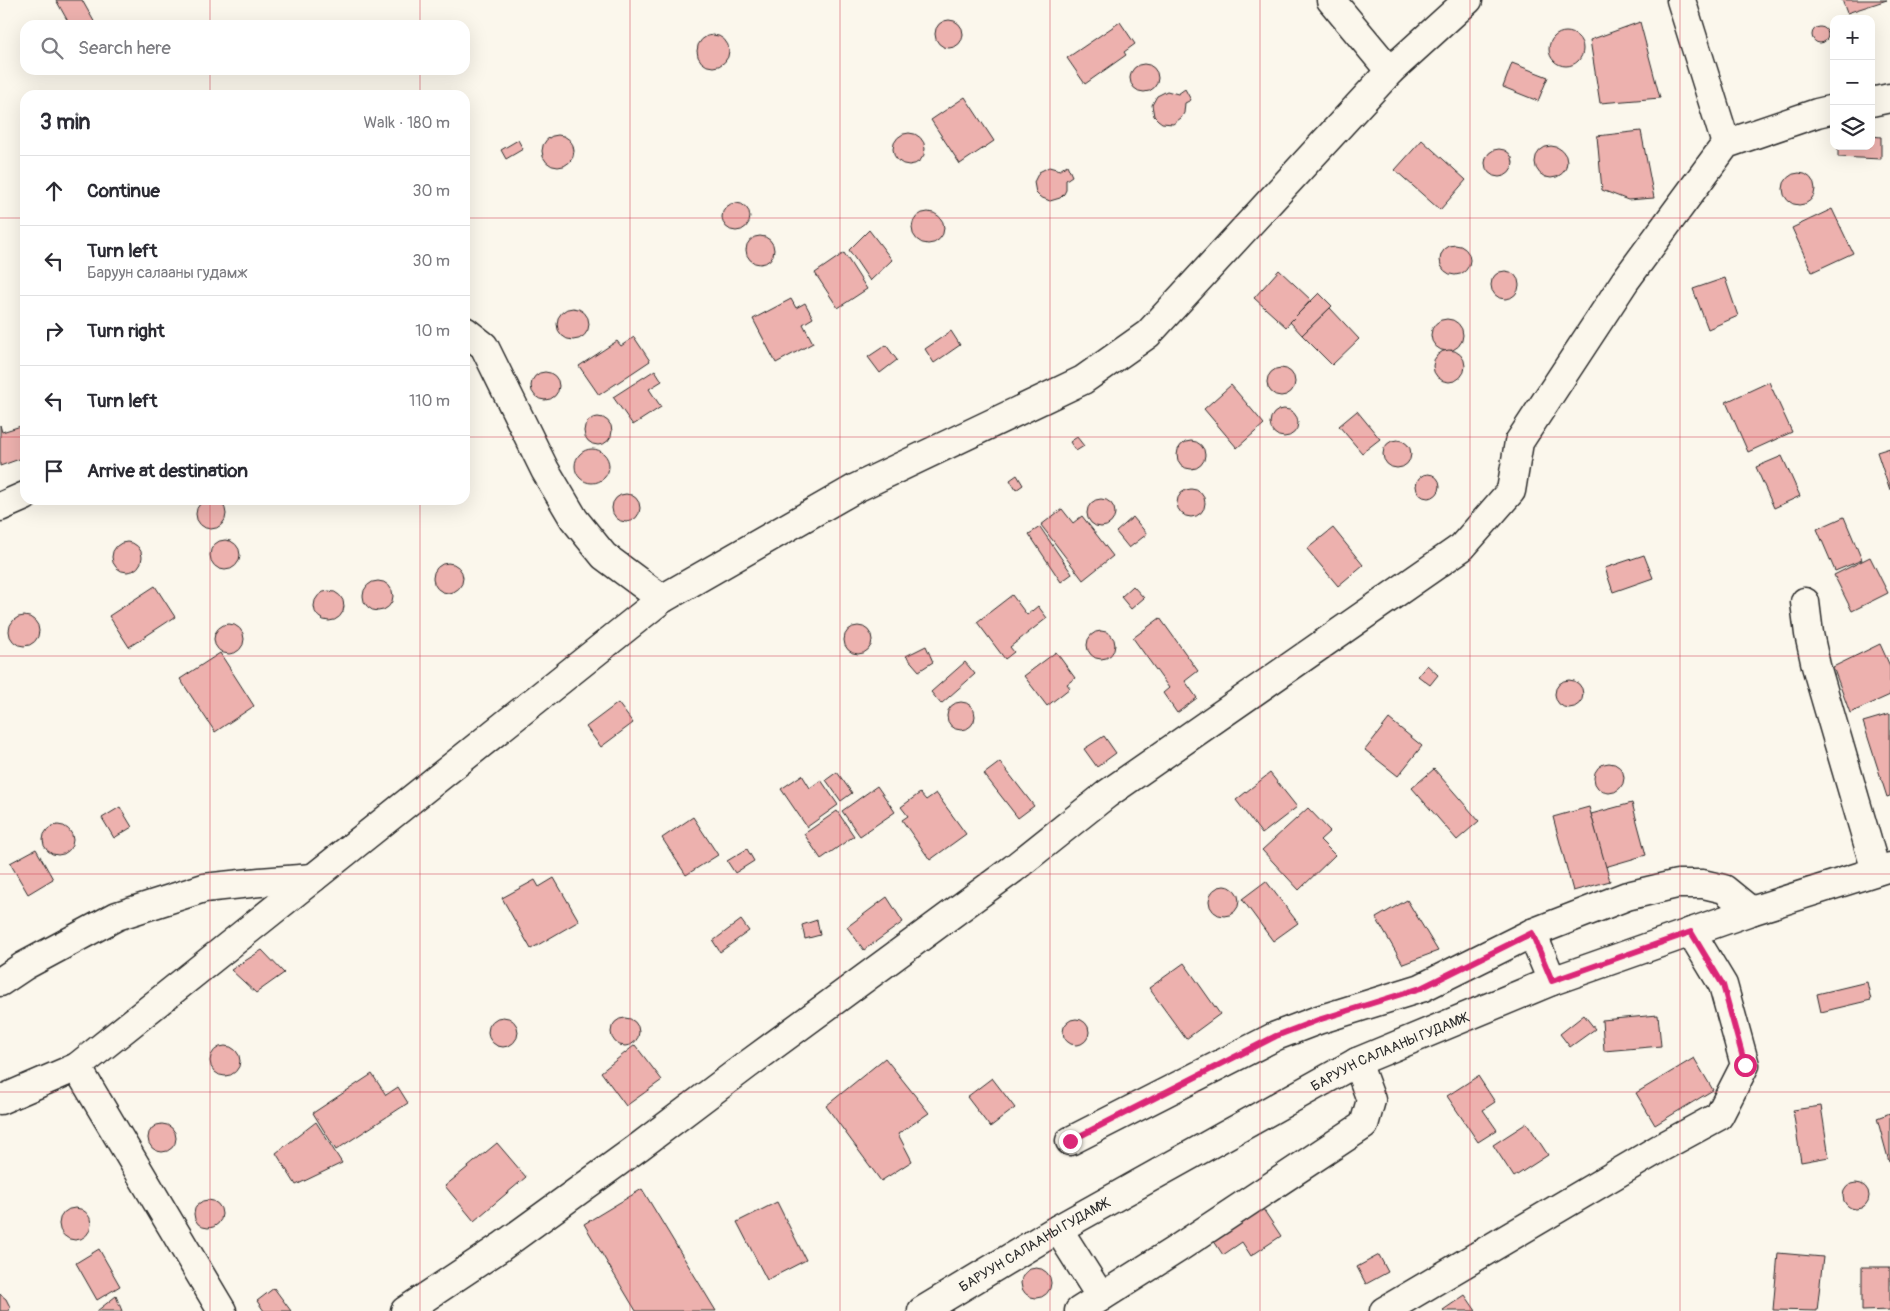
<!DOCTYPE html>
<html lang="en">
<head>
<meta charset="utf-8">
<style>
	body { margin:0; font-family:Pangolin,sans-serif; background:#f2f2f3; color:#2b2b33 }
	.controls { position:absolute; right:15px; top:15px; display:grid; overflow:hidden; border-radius:10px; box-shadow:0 5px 20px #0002 }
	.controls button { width:45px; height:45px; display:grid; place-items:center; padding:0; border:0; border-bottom:1px solid #e1e1e2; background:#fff; color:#2b2b33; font:25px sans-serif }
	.stop { position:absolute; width:15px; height:15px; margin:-11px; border:4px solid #db2777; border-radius:50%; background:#fff }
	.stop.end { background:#db2777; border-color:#fff; box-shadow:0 1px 5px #0008 }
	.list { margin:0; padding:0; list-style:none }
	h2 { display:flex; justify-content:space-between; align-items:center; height:65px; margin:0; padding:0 20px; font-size:21px }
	h2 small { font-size:16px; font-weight:400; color:#7c7c81 }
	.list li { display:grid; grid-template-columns:32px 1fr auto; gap:15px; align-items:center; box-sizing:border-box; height:70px; padding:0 20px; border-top:1px solid #e1e1e2 }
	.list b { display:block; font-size:19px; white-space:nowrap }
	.list p { margin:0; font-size:16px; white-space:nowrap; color:#7c7c81 }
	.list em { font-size:16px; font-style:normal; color:#7c7c81 }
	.icon { flex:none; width:28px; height:28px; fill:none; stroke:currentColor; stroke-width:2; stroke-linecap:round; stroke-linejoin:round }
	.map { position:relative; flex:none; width:1890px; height:1311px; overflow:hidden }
	.search { position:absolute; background:#fff; box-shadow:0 5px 20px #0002; left:20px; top:20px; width:450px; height:55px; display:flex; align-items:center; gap:12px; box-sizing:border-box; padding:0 18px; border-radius:15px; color:#7c7c81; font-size:19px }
	.panel { position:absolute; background:#fff; box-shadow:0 5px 20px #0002; left:20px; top:90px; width:450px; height:415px; border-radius:15px }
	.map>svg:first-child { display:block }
	.building { fill:#edb1ae; stroke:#2b2b2b }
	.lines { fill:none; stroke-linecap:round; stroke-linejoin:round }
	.minor-casing { stroke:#2b2b2b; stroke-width:31 }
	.major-casing { stroke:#2b2b2b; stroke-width:31 }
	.minor { stroke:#fbf7ec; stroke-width:28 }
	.major { stroke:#fbf7ec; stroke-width:28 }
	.route { stroke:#db2777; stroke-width:6 }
	.grid { fill:none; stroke:#d1495b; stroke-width:1; stroke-opacity:0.55 }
	.labels { text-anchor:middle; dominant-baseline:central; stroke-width:4.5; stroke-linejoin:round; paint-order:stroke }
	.street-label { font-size:14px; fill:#2b2b2b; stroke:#fbf7ec }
</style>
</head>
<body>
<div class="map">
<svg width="1890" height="1311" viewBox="0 0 1890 1311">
	<rect width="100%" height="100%" fill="#fbf7ec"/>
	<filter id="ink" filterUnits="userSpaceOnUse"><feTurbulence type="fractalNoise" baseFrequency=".02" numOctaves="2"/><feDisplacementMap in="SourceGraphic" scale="10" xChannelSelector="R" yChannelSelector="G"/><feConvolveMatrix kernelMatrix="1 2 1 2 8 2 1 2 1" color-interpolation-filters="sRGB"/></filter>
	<g filter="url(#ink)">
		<g class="building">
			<path d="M56 0H82L96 25H70Z"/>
			<path d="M1842 0H1887L1847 13Z"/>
			<circle cx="949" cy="34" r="14"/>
			<path d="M1120 22 1135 44 1124 52 1126 55 1085 84 1067 58Z"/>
			<path d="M1640 22 1660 98 1600 103 1590 40Z"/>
			<circle cx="1820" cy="35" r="8"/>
			<circle cx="1566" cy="49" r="17"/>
			<circle cx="713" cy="51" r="16"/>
			<path d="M1512 63 1548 77 1538 101 1503 87Z"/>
			<circle cx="1144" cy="78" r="14"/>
			<path d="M1185 89 1191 100 1185 103 1184 113 1181 118 1173 124 1162 123 1158 120 1154 116 1152 105 1157 96 1167 91 1178 94Z"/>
			<path d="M965 97 994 141 960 164 931 120Z"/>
			<path d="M1641 131 1654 198 1628 200 1602 190 1597 136Z"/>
			<circle cx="909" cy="149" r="16"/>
			<circle cx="558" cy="151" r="16"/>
			<path d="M1871 136 1881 137V159L1838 157V146H1871Z"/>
			<path d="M518 140 523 149 506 159 501 150Z"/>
			<path d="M1422 140 1466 180 1440 210 1395 170Z"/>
			<circle cx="1551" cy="162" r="16"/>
			<circle cx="1499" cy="163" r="14"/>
			<path d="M1067 165 1072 176 1066 180V190L1064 194 1060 198 1050 201 1040 197 1036 193 1034 182 1039 172 1049 167 1060 170Z"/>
			<circle cx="1799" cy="189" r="16"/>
			<circle cx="736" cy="217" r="14"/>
			<path d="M1832 209 1853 253 1812 272 1792 228Z"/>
			<circle cx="928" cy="228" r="16"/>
			<path d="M869 230 892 260 870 281 849 250Z"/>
			<circle cx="760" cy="250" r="14"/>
			<circle cx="1455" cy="260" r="15"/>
			<path d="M844 253 867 289 838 308 815 273Z"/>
			<path d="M1279 270 1311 300 1286 327 1254 298Z"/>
			<circle cx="1505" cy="285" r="14"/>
			<path d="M1725 278 1738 316 1708 329 1693 289Z"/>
			<path d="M1319 293 1332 306 1302 335 1290 322Z"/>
			<path d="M791 299 796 308 805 303 813 318 803 324 813 343 776 363 753 319Z"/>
			<circle cx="573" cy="324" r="16"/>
			<path d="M1330 308 1359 339 1332 365 1302 335Z"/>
			<circle cx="1447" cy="335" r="16"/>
			<path d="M951 331 960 345 934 363 925 349Z"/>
			<path d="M634 337 650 361 599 395 579 366 617 341 621 346Z"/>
			<path d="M886 345 897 360 880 373 868 357Z"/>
			<circle cx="1449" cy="366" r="16"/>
			<circle cx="1281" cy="382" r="14"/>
			<path d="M655 370 662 381 649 389 661 407 633 425 613 397Z"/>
			<circle cx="545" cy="386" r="14"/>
			<path d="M1769 382 1792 432 1748 452 1726 402Z"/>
			<path d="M1231 385 1264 424 1237 448 1204 409Z"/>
			<circle cx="1284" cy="423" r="14"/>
			<path d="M1357 411 1380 439 1362 453 1339 426Z"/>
			<circle cx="598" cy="431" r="14"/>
			<path d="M0 425 2 432 21 426 25 439V457L0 466Z"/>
			<path d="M1077 437 1084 446 1076 451 1070 442Z"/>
			<circle cx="1397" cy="454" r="14"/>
			<circle cx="1191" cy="455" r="14"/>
			<path d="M1890 448V491L1877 452Z"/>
			<circle cx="592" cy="466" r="17"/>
			<path d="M1782 456 1800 496 1774 508 1756 467Z"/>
			<circle cx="1428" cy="486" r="12"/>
			<path d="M1017 475 1023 485 1016 490 1010 480Z"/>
			<circle cx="1191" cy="503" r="14"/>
			<circle cx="626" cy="508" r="14"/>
			<circle cx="211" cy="514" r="15"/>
			<circle cx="1101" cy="513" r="14"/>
			<path d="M1062 509 1073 523 1082 516 1113 556 1083 580 1041 525Z"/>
			<path d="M1133 517 1147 534 1129 548 1116 532Z"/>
			<path d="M1844 517 1862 560 1835 571 1817 529Z"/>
			<path d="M1040 527 1072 574 1061 582 1029 534Z"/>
			<path d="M1333 528 1363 565 1338 586 1307 549Z"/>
			<circle cx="225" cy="555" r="15"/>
			<circle cx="127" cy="557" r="15"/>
			<path d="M1644 555 1653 578 1613 592 1605 568Z"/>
			<path d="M1870 557 1888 593 1852 611 1834 575Z"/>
			<circle cx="448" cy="578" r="15"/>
			<circle cx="378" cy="596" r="15"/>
			<path d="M155 586 175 617 129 647 109 616Z"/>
			<path d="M1133 586 1144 598 1131 609 1121 597Z"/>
			<circle cx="329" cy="606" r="15"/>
			<path d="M1012 595 1027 615 1038 606 1047 618 1010 647 1014 652 1005 659 977 622Z"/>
			<circle cx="24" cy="631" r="15"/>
			<path d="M1160 618 1198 671 1185 681 1197 698 1177 713 1163 693 1169 688 1133 638Z"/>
			<circle cx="229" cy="639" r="15"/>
			<circle cx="858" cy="640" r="14"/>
			<circle cx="1101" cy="645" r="14"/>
			<path d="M1880 644 1890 666V695L1850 713 1833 667Z"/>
			<path d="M926 646 933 662 919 671 906 656Z"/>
			<path d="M1056 652 1075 678 1067 684 1070 688 1047 706 1024 676Z"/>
			<path d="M220 653 254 706 215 732 180 679Z"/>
			<path d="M965 662 975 674 941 704 931 692Z"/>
			<path d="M1427 665 1438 675 1430 685 1418 676Z"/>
			<circle cx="1569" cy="694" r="14"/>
			<circle cx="961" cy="716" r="14"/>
			<path d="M618 703 633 723 601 747 586 727Z"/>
			<path d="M1890 714V796L1887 797 1863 722Z"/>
			<path d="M1389 719 1422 746 1398 776 1365 750Z"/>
			<path d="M1104 736 1116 753 1097 767 1084 749Z"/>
			<path d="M1000 762 1034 806 1018 818 984 774Z"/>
			<circle cx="1609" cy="778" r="15"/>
			<path d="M1434 769 1479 821 1457 840 1412 788Z"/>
			<path d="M837 772 852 793 841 801 826 780Z"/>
			<path d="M1270 773 1297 807 1262 834 1236 800Z"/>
			<path d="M802 775 810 788 821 780 838 805 807 827 781 789Z"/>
			<path d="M877 786 895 812 860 836 842 811Z"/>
			<path d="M920 793 926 800 936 793 966 834 930 860 902 820 908 816 901 807Z"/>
			<path d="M1632 803 1646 855 1605 867 1591 814Z"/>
			<path d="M120 807 132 827 114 838 102 818Z"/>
			<path d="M1589 807 1610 881 1573 891 1553 817Z"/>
			<path d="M1308 808 1330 831 1320 840 1335 855 1299 890 1262 850Z"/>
			<path d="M837 811 854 836 821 859 804 834Z"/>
			<path d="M693 817 718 855 686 875 662 838Z"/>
			<circle cx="58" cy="840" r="15"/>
			<path d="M36 849 53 879 28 894 10 863Z"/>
			<path d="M747 849 754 861 735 873 727 861Z"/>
			<path d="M554 878 579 921 531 949 502 898 535 880 539 887Z"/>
			<path d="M1266 881 1298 923 1273 941 1242 899Z"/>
			<circle cx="1224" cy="901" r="15"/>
			<path d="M887 897 903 922 864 950 847 927Z"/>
			<path d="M1407 900 1438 951 1403 964 1376 918Z"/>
			<path d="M741 920 749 931 720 952 713 941Z"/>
			<path d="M817 920 820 935 805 939 802 925Z"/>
			<path d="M262 950 284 973 256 993 231 970Z"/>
			<path d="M1184 963 1220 1014 1186 1039 1149 988Z"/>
			<path d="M1867 982 1871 1000 1821 1012 1817 994Z"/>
			<path d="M1584 1015 1595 1029 1570 1047 1560 1034Z"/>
			<path d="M1658 1015 1661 1046 1604 1051 1602 1020Z"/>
			<circle cx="503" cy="1032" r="15"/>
			<circle cx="625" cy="1032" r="14"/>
			<circle cx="1076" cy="1032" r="13"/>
			<path d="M635 1045 662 1080 626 1106 601 1072Z"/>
			<circle cx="225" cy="1061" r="15"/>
			<path d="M885 1058 929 1113 898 1134 912 1161 881 1181 826 1106Z"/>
			<path d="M1694 1058 1713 1090 1655 1125 1636 1093Z"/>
			<path d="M372 1074 386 1095 398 1087 408 1103 336 1150 313 1113Z"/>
			<path d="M1478 1076 1495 1102 1483 1110 1497 1130 1478 1142 1447 1096Z"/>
			<path d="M992 1078 1015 1108 990 1127 967 1097Z"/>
			<path d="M1821 1106 1829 1157 1801 1162 1793 1110Z"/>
			<path d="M1890 1113V1162H1889L1877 1118Z"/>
			<path d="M316 1122 342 1163 296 1185 276 1153Z"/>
			<path d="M1527 1123 1548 1155 1514 1177 1493 1145Z"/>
			<circle cx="162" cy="1138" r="14"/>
			<path d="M497 1143 526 1177 474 1221 445 1186Z"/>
			<circle cx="1856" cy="1196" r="13"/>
			<path d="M642 1189 716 1311H636L584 1224Z"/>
			<circle cx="208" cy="1214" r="14"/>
			<path d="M777 1202 806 1260 767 1280 737 1222Z"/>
			<path d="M1259 1203 1281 1236 1251 1256 1242 1242 1223 1255 1210 1235Z"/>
			<circle cx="75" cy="1224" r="16"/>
			<path d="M99 1249 120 1286 97 1300 76 1263Z"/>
			<path d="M1778 1253 1823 1257 1817 1311 1773 1310Z"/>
			<path d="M1379 1255 1388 1272 1366 1284 1357 1267Z"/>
			<path d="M1862 1267H1890V1310L1862 1311Z"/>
			<circle cx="1036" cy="1283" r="15"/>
			<path d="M274 1288 291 1311H264L257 1301Z"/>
			<path d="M0 1294 6 1299 10 1307 9 1311H0Z"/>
			<path d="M1465 1295 1476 1311H1444L1443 1310Z"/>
			<path d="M116 1296 122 1311H97Z"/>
		</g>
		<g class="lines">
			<defs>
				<g id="minor">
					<path d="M1331 0 1390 71"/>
					<path d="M1681 0 1726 144"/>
					<path d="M1871 102 1890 98"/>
					<path d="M465 331 484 346 545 470 574 519 604 556 662 599"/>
					<path d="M0 507 25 496"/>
					<path d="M1805 602 1809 634 1816 666 1876 871"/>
					<path d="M1532 933 1552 981"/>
					<path d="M0 982 24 966 117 916 204 888 260 882 313 878"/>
					<path d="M77 1067 222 1311"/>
					<path d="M0 1100 77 1067 662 599 856 488 1083 380 1148 334 1390 71 1468 0"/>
					<path d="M1070 1141 1276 1036 1318 1020 1421 988 1532 933 1627 896 1677 884H1703L1724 889 1751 911"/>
					<path d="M1058 1229 1101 1297"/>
					<path d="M405 1311 501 1247 640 1146 747 1065 1013 869 1107 794 1462 547 1511 491 1519 442 1625 281 1726 144 1817 113 1834 109"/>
					<path d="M1079 1311 1177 1249 1364 1125 1371 1100 1357 1062"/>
					<path d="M1384 1311 1662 1147 1719 1116 1745 1065 1723 985 1691 932"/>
				</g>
				<g id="major">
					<path id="s1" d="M922 1311 1058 1229 1357 1062 1552 981 1751 911 1890 867"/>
				</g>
			</defs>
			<use href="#minor" class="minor-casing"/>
			<use href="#major" class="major-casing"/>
			<use href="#minor" class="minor"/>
			<use href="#major" class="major"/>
		</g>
	</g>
	<g class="lines" filter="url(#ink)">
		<path class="route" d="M1070 1141 1276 1036 1318 1020 1421 988 1532 933 1552 981 1691 932 1723 985 1745 1065"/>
	</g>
	<path class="grid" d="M210 0V25M420 0V25M630 0V1311M840 0V1311M1050 0V1311M1260 0V1311M1470 0V1311M1680 0V1311M210 70V95M420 70V95M0 218H25M465 218H1890M0 437H25M465 437H1890M210 500V1311M420 500V1311M0 656H1890M0 874H1890M0 1092H1890"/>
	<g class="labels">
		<g class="street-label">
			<text stroke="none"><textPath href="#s1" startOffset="535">БАРУУН САЛААНЫ ГУДАМЖ</textPath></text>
			<text stroke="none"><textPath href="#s1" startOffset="130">БАРУУН САЛААНЫ ГУДАМЖ</textPath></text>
		</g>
	</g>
</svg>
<div class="controls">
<button>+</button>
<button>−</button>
<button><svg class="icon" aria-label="layers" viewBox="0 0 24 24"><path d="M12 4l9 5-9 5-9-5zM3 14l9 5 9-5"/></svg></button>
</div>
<div class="stop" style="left:1745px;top:1065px"></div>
<div class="stop end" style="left:1070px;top:1141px"></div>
<div class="search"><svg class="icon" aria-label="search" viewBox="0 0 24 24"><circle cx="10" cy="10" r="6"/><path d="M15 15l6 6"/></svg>Search here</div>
<section class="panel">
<h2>3 min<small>Walk · 180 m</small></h2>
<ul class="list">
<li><svg class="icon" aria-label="ahead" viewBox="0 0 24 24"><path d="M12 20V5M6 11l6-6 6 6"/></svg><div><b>Continue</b></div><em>30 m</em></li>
<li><svg class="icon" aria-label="left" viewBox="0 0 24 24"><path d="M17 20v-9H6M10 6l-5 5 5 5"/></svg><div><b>Turn left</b><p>Баруун салааны гудамж</p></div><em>30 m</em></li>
<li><svg class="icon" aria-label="right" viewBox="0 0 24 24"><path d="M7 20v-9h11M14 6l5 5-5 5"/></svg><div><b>Turn right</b></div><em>10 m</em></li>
<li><svg class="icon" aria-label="left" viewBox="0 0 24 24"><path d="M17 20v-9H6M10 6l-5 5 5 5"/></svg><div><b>Turn left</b></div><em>110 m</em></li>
<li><svg class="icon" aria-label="arrive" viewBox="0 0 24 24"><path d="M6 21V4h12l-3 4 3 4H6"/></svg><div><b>Arrive at destination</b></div></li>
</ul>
</section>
</div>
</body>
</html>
